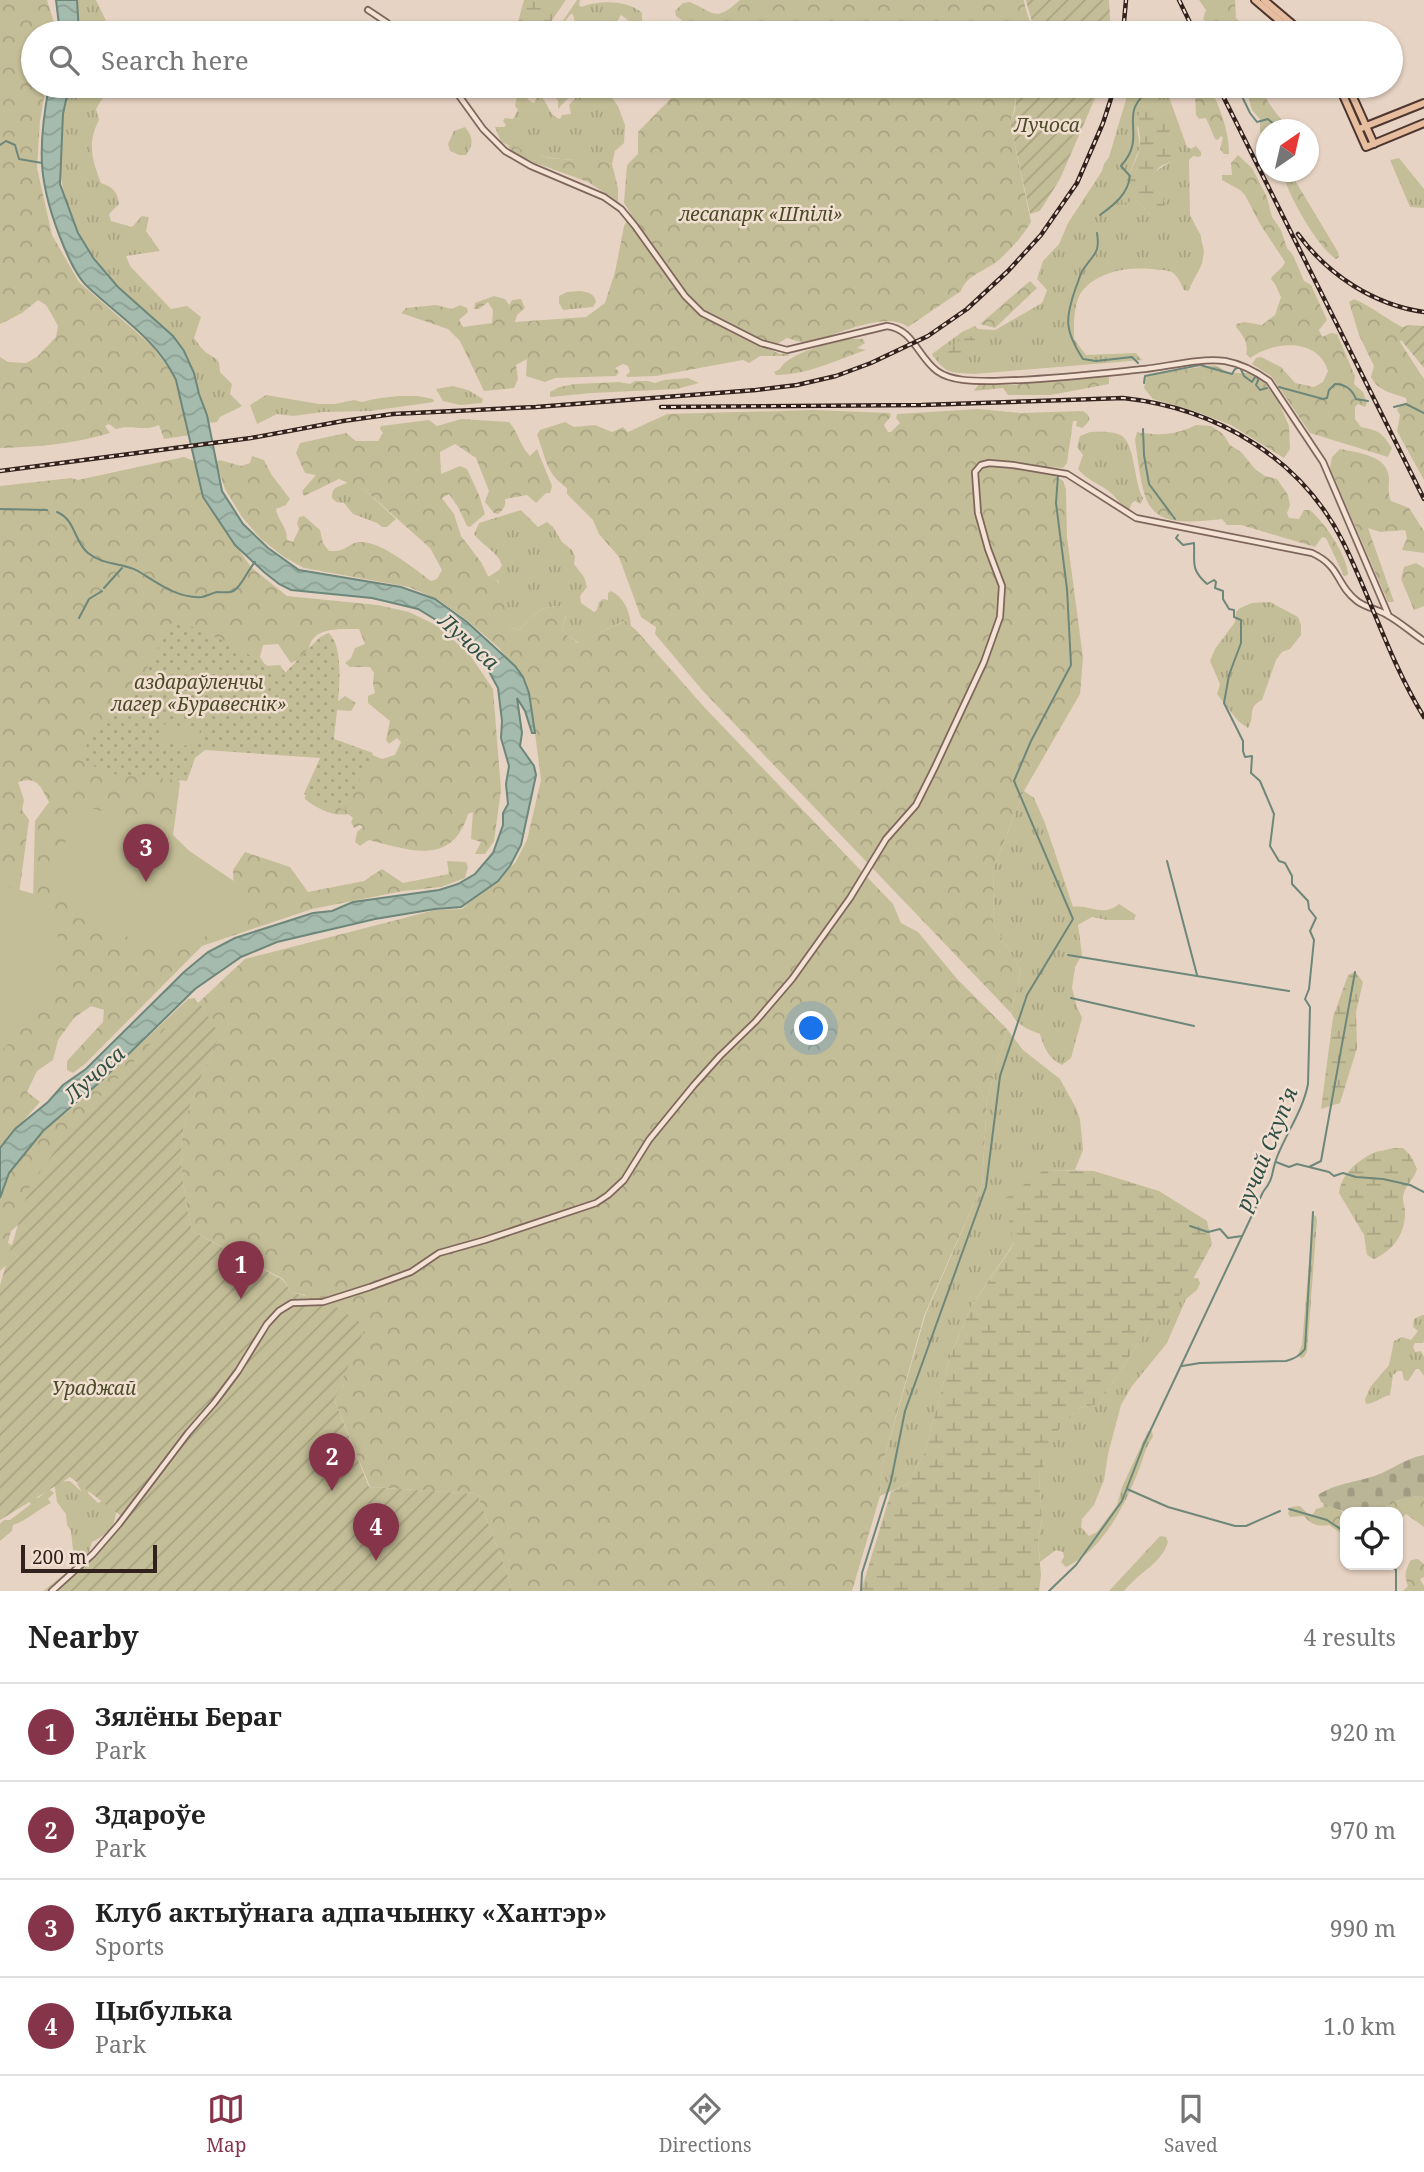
<!DOCTYPE html>
<html lang="en">
<head>
<meta charset="utf-8">
<style>
	body { margin:0; font-family:"Noto Serif",serif; background:#f6f6f6; color:#222 }
	.controls { position:absolute; right:21px; bottom:21px; display:grid; overflow:hidden; border-radius:14px; box-shadow:0 2px 5px #0004 }
	.controls button { width:63px; height:63px; display:grid; place-items:center; padding:0; border:0; border-bottom:2px solid #e0e0e0; background:#fff; color:#222; font:35px sans-serif }
	.compass { position:absolute; left:1256px; top:119px; width:63px; height:63px; border-radius:50%; background:#fff; box-shadow:0 2px 5px #0004; rotate:34deg }
	.scale { position:absolute; left:21px; bottom:18px; width:136px; box-sizing:border-box; padding-left:7px; border:4px solid #31221e; border-top:0; font-size:19px; line-height:24px; white-space:nowrap; color:#31221e; -webkit-text-stroke:5px #f0dfd1; paint-order:stroke }
	.you { position:absolute; left:812px; top:1029px; width:24px; height:24px; margin:-18px; border:5px solid #fff; border-radius:50%; background:#1a73e8; box-shadow:0 0 0 10px #1a73e833 }
	.badge { display:grid; place-items:center; width:46px; height:46px; border-radius:50%; background:#86344a; color:#fff; font-size:23px; font-weight:700 }
	.pin { position:absolute; translate:-50% -58px; filter:drop-shadow(0 2px 4px #0008) }
	.pin::after { content:''; position:absolute; top:37px; width:24px; height:21px; background:inherit; clip-path:polygon(0 0,100% 0,50% 100%) }
	.list { margin:0; padding:0; list-style:none }
	h2 { display:flex; justify-content:space-between; align-items:center; height:91px; margin:0; padding:0 28px; font-size:30px }
	h2 small { font-size:23px; font-weight:400; color:#767676 }
	.list li { display:grid; grid-template-columns:46px 1fr auto; gap:21px; align-items:center; box-sizing:border-box; height:98px; padding:0 28px; border-top:2px solid #e0e0e0 }
	.list b { display:block; font-size:26px; white-space:nowrap }
	.list p { margin:0; font-size:23px; white-space:nowrap; color:#767676 }
	.list em { font-size:23px; font-style:normal; color:#767676 }
	.icon { flex:none; width:38px; height:38px; fill:none; stroke:currentColor; stroke-width:2; stroke-linecap:round; stroke-linejoin:round }
	.map { position:relative; flex:none; width:1424px; height:1591px; overflow:hidden }
	.search { position:absolute; background:#fff; box-shadow:0 2px 5px #0004; left:21px; right:21px; top:21px; height:77px; display:flex; align-items:center; gap:18px; box-sizing:border-box; padding:0 24px; border-radius:38px; color:#767676; font-size:26px }
	.sheet { height:483px; background:#fff }
	nav { display:flex; justify-content:space-around; align-items:center; box-sizing:border-box; height:98px; border-top:2px solid #e0e0e0; background:#fff; font-size:19px; color:#767676 }
	nav a { display:grid; justify-items:center; gap:4px }
	nav .on { color:#86344a }
	.map>svg:first-child { display:block }
	.grass { fill:url(#grass-tufts); fill-rule:evenodd }
	.forest { fill:url(#forest-crowns) }
	.wetland { fill:url(#wetland-marsh) }
	.cemetery { fill:url(#cemetery-stones) }
	.park { fill:url(#park-dots) }
	.garden { fill:url(#garden-furrows) }
	.pitch { fill:#c4be98 }
	.water { fill:url(#water-waves); stroke:#6d877a; stroke-width:2 }
	.lines { fill:none; stroke-linecap:round; stroke-linejoin:round }
	.stream { stroke:#6d877a; stroke-width:2 }
	.minor-casing { stroke:#7f665c; stroke-width:8 }
	.major-casing { stroke:#4d3630; stroke-width:10 }
	.minor { stroke:#f4e2d5; stroke-width:4.5 }
	.major { stroke:#e6be9f; stroke-width:6 }
	.rail-casing { stroke:#31221e; stroke-width:4.5 }
	.rail { stroke:#f0dfd1; stroke-width:2; stroke-dasharray:5; stroke-linecap:butt }
	.labels { text-anchor:middle; dominant-baseline:central; stroke-width:5; stroke-linejoin:round; paint-order:stroke }
	.park-label { font-size:19px; font-style:italic; fill:#4b4b27; stroke:#f0dfd1 }
	.water-label { font-size:21px; font-style:italic; fill:#2f4f45; stroke:#f0dfd1 }
</style>
</head>
<body>
<div class="map">
<svg width="1424" height="1591" viewBox="0 0 1424 1591">
	<defs>
		<pattern id="grass-tufts" width="24" height="20" patternUnits="userSpaceOnUse" patternTransform="scale(1.75)"><rect width="24" height="20" fill="#c4be98"/><path d="M3 7l-1-3M5 7V3M7 7l1-3M15 17l-1-3M17 17v-4M19 17l1-3" fill="none" stroke="#a9a383"/></pattern>
		<pattern id="forest-crowns" width="20" height="18" patternUnits="userSpaceOnUse" patternTransform="scale(1.75)"><rect width="20" height="18" fill="#c4be98"/><path d="M2 6a3 3 0 1 1 6 0M12 15a3 3 0 1 1 6 0" fill="none" stroke="#a9a383"/></pattern>
		<pattern id="wetland-marsh" width="20" height="14" patternUnits="userSpaceOnUse" patternTransform="scale(1.75)"><rect width="20" height="14" fill="#c4be98"/><path d="M1 5h8M5 5V1M11 12h8M15 12V8" fill="none" stroke="#a9a383"/></pattern>
		<pattern id="cemetery-stones" width="16" height="16" patternUnits="userSpaceOnUse" patternTransform="scale(1.75)"><rect width="16" height="16" fill="#bab597"/><path d="M2 7V4a2 2 0 0 1 4 0v3zM10 15v-3a2 2 0 0 1 4 0v3z" fill="#a09b82"/></pattern>
		<pattern id="park-dots" width="8" height="8" patternUnits="userSpaceOnUse" patternTransform="scale(1.75)"><rect width="8" height="8" fill="#c4be98"/><path d="M2 2h.1M6 6h.1" fill="none" stroke="#a9a383" stroke-width="1.8" stroke-linecap="round"/></pattern>
		<pattern id="garden-furrows" width="10" height="10" patternUnits="userSpaceOnUse" patternTransform="scale(1.75)"><rect width="10" height="10" fill="#c4be98"/><path d="M-1 1l2-2M0 10L10 0M9 11l2-2" fill="none" stroke="#a9a383"/></pattern>
		<pattern id="water-waves" width="16" height="10" patternUnits="userSpaceOnUse" patternTransform="scale(1.75)"><rect width="16" height="10" fill="#a4bbae"/><path d="M0 5q4-4 8 0t8 0" fill="none" stroke="#8ea095"/></pattern>
	</defs>
	<rect width="100%" height="100%" fill="#e7d3c3"/>
	<g class="grass">
		<path d="M77 0H96L112 33H79Z"/>
		<path d="M577 0H580L579 5 581 7C599 0 628 0 642 13V33H617L622 28 628 33 636 25 634 21H629L621 15 610 33H564L562 32 563 28 573 30 576 27 573 14H571L564 22H562Z"/>
		<path d="M69 86H110L96 109 99 120C87 143 92 160 101 183 113 187 117 191 119 204L109 214 111 221 132 227 142 216 149 217 146 231 160 251 126 256 130 266 171 309 187 306 201 317 194 338C198 343 202 350 207 353 218 361 219 357 220 372L232 384 230 394 242 406 220 417 217 422 208 423C207 412 201 404 198 393 195 379 192 365 185 352 176 339 148 315 135 303 64 234 47 183 69 86Z"/>
		<path d="M538 86H603L618 106 625 125 624 143 615 151 612 164 605 162 560 159 533 155 501 142 495 127H504L506 125 503 121 505 118 513 119 518 110 515 106C516 99 518 93 524 89 527 96 525 100 534 103L538 96H541C548 103 549 116 560 119L562 115 571 114 569 105 581 92 578 91 572 94 558 109V100Z"/>
		<path d="M1130 86H1165L1187 147 1191 149 1196 146 1201 152V156L1198 157 1193 156 1189 160 1190 215 1200 234 1204 251 1202 264 1188 291 1184 290C1181 284 1178 276 1172 272 1170 271 1162 270 1161 270 1135 266 1101 269 1083 290 1073 302 1074 324 1074 339L1086 355 1136 353 1142 360 974 374C951 372 946 375 932 354L962 332 975 326 978 329 995 330 1042 303 1047 290 1037 279 1043 261 1059 244 1068 223 1102 171 1104 164 1109 157ZM1137 126 1170 162 1153 173 1157 187 1165 201 1151 215 1137 201 1120 198 1140 147Z"/>
		<path d="M465 127C473 137 474 144 466 155H459L450 151 448 144 454 131Z"/>
		<path d="M1399 158 1424 189V208L1410 207 1390 160Z"/>
		<path d="M580 291C588 292 594 293 596 302L593 307 563 310 559 303V296L567 292Z"/>
		<path d="M453 386 468 390 483 399 482 403 460 405 443 401 436 389Z"/>
		<path d="M266 395 319 404H335L354 400 362 402 374 399 398 396H418L433 399 434 402 370 411 323 412 293 416 277 414 257 424 250 405Z"/>
		<path d="M1090 432C1098 432 1109 431 1118 434 1136 439 1133 482 1143 498L1141 504 1135 501 1132 503 1129 510C1121 505 1118 500 1112 494 1101 484 1087 481 1078 469L1083 455 1077 447 1080 436Z"/>
		<path d="M348 482 365 490 396 519 387 527H382L377 523 353 514 344 503 336 502 332 498C332 485 339 488 348 482Z"/>
		<path d="M521 510 538 527 547 522 553 527 562 542 572 550 575 556 574 564 584 577 587 587 580 596 581 603 594 612 597 610 599 602 603 599 608 600V593L611 591C624 597 630 612 631 626L624 621 579 643 568 636 562 629 566 616 560 606C540 606 532 615 520 630L511 628 498 580 488 577 499 570 502 565C498 552 482 545 474 534L479 523Z"/>
		<path d="M1270 602 1298 617 1301 625V635L1290 649 1282 652 1276 660 1262 700C1246 708 1256 716 1248 728L1238 721 1217 694 1220 684 1210 661 1215 649 1235 622 1236 612 1240 608 1252 603Z"/>
		<path d="M1024 791 1034 798 1045 823 1073 907C1090 904 1102 918 1119 904L1136 915 1134 920H1107L1092 917 1078 925 1082 955 1075 967 1072 988 1077 1007 1082 1018 1071 1058 1062 1065C1049 1059 1044 1048 1040 1034 1028 1030 1017 1025 1011 1013L1021 971 993 923 994 867Z"/>
		<path d="M1007 1029 1023 1050 1060 1079 1076 1108 1080 1119 1083 1150 1075 1170H1044L1014 1243 972 1305 951 1354 925 1452 908 1484 880 1496 882 1466 925 1316 982 1185 987 1099Z"/>
		<path d="M1313 1215 1316 1216 1317 1220 1307 1352 1304 1357 1301 1358 1298 1355 1302 1345Z"/>
		<path d="M1194 1278H1198L1200 1283 1197 1290 1186 1299 1167 1343 1132 1386 1121 1405 1108 1454 1104 1480 1094 1505 1082 1519 1081 1527 1089 1536 1097 1532 1117 1505 1122 1487 1148 1431H1152L1153 1437C1146 1446 1144 1456 1140 1467 1125 1505 1104 1549 1066 1567L1061 1562 1064 1557 1063 1552 1056 1550 1040 1562 1038 1540 1042 1519 1039 1477 1058 1429 1079 1408 1099 1404 1144 1334Z"/>
		<path d="M1422 1315H1424V1341L1423 1343H1415L1413 1347 1415 1352 1421 1351 1424 1357V1376L1419 1369H1416L1408 1381 1404 1380 1402 1371H1398L1393 1375 1390 1395C1381 1397 1376 1403 1366 1404L1365 1399 1371 1386 1389 1365 1394 1341 1402 1337 1411 1340 1418 1331 1413 1327 1414 1319Z"/>
		<path d="M90 1472 91 1486 88 1493 98 1503 108 1497 117 1503C115 1526 113 1531 92 1542L89 1552 83 1556 73 1550 71 1531 67 1525 66 1514 57 1502 54 1482 70 1481 82 1492 77 1484Z"/>
		<path d="M16 1488 38 1498 49 1489 54 1493 48 1499 51 1503C37 1510 28 1520 13 1525L12 1531 0 1541V1524L4 1520H10L31 1504Z"/>
		<path d="M1160 1536 1166 1537 1168 1542C1162 1563 1137 1574 1124 1591H1109Z"/>
	</g>
	<g class="forest">
		<path d="M0 0H47L57 32 33 33V86H46L40 121 37 168 52 235 79 282 151 345 175 376 190 435 164 439 159 425C143 432 132 424 116 429L109 424 105 426 110 433C74 444 38 447 0 448V357L8 362 26 363 37 357 56 337 58 326 52 315 46 305 38 300 22 313 0 324Z"/>
		<path d="M740 0H1024C1025 12 1033 24 1032 33H713L714 26 708 21 699 29H696L690 21H683L676 16 675 11 683 3 690 2C716 14 715 22 740 0Z"/>
		<path d="M1199 0H1235L1236 18 1244 26 1260 33H1219L1217 26 1209 24 1203 19 1206 10Z"/>
		<path d="M683 86H1017L1014 111 1010 122 1031 222C1023 236 1011 249 999 260 986 271 967 274 961 291L908 327C882 309 833 339 803 342 798 342 792 339 787 338L769 349 780 354 788 353 789 356H760L749 363 743 360 656 376 627 377 626 375 630 372 628 366 623 364 615 368 619 372 616 376 555 378 545 382 526 376 527 359 516 365 518 379 514 388 484 391 460 341 448 329 401 313 406 308 436 305 452 309 460 305 467 308 468 312 459 320 463 327 492 323 493 310 488 302 479 309H474L475 303 494 296 505 299 509 305 512 300 521 299 525 308 517 315 515 322 586 317 605 303 615 272 624 226 631 214 624 203 627 165 638 154V132Z"/>
		<path d="M1198 86H1209C1220 107 1229 130 1229 154H1224L1220 149 1223 138 1221 136 1218 140 1215 139 1206 118 1199 119 1196 115 1195 94 1199 90Z"/>
		<path d="M1245 86H1259C1265 97 1275 114 1284 122V125L1275 123 1276 129 1266 130V146L1260 132V119L1252 110Z"/>
		<path d="M512 145C528 153 543 158 561 159 578 161 596 158 612 164L618 188V202L588 182 522 158 507 146Z"/>
		<path d="M1238 155 1252 168 1267 197 1272 217 1281 230 1287 248 1293 255 1304 281 1311 285 1327 320 1319 330 1322 337 1331 333 1337 334 1355 376 1354 384 1363 392 1367 403 1365 407 1358 404 1355 407V419L1361 427C1380 431 1381 432 1392 448L1388 457 1310 433 1272 377 1252 364 1256 358 1261 357 1281 367 1295 383 1314 387 1323 382 1328 371C1318 337 1273 341 1250 358L1246 354C1249 344 1243 335 1236 327V324L1244 322 1262 325 1275 315 1281 297 1275 284 1271 279C1274 272 1282 270 1285 262L1260 224 1245 195 1240 190 1222 180V175H1232L1231 163Z"/>
		<path d="M1282 172H1292L1293 177 1338 252 1339 257 1336 259C1316 246 1288 194 1282 172Z"/>
		<path d="M1030 281 1037 288 995 328 980 324Z"/>
		<path d="M1354 299C1373 307 1386 319 1404 328V335L1400 342 1424 379V480L1397 431 1400 415 1397 410 1400 405 1407 402 1406 398C1392 393 1378 391 1371 377L1374 366 1359 335 1349 302Z"/>
		<path d="M843 339H863L865 343 857 348 866 350C836 360 808 375 776 375L774 372 780 369C787 354 827 344 843 339Z"/>
		<path d="M1214 365 1230 373H1248L1260 376 1279 403 1289 426 1290 449 1284 458 1231 425 1197 412 1153 399 1144 388 1147 375Z"/>
		<path d="M1083 377H1109V384L1051 395H1008L1003 388 974 391 979 384 1015 385 1043 380Z"/>
		<path d="M688 378 699 383 677 389 592 393 550 397V392L559 387 575 384 619 382 630 384 635 381H648L655 383 664 380Z"/>
		<path d="M978 409 1021 413 1083 411C1093 417 1090 422 1082 428L1076 426 1077 421H1073L1067 463 1063 468 1051 467 1049 472 1063 481 1066 489 1067 537 1083 658 1080 694 1024 791 994 867 993 923 1021 971 1011 1013 703 691 655 634 656 627 641 617 619 557 599 534 593 520 567 494V488C545 473 546 457 537 435L540 430 565 422 574 427 595 425 612 432 623 427 628 432 667 414 813 410 890 413 891 416 884 425 888 432H891L900 423 896 418 897 414Z"/>
		<path d="M462 419 509 422C519 433 520 446 530 456L537 449 552 486 550 493H546L536 503 527 495 505 499C506 506 504 509 498 514L494 513 485 502 489 491 476 458 455 444 440 452 441 474 460 466 467 469 479 495 485 514 470 527 467 526 458 507 449 494 442 498 454 514 461 536 481 562 488 576 497 580 503 592 511 628 520 630C532 615 540 606 560 606L566 615 562 629 568 636 578 643 625 621 636 630 705 708 893 904 901 923 918 932 958 980 1007 1029 987 1099 982 1185 924 1316 882 1466 880 1496 852 1591H512L507 1573 477 1494 370 1487 334 1399 344 1386 305 1295 291 1292 283 1279 192 1231C186 1204 181 1177 181 1149 182 1113 205 1069 219 1036L199 1002 245 959 435 910 462 909 515 863 527 840 541 780 534 725 524 680 499 648 468 621 439 600 409 587 304 568 284 557 261 539 242 517 225 489 216 462 220 460 241 466 250 463 252 456 264 460 271 474 290 499 286 505 276 509C278 521 287 526 287 540L293 542 299 529 297 523 299 517 304 516 320 530 323 543 329 551C348 552 346 544 359 542 380 540 415 569 431 581L437 579 442 570 430 548 365 490 339 479 304 496 302 491 316 475 305 473 296 453 300 443 346 433 356 441H378L383 433 380 429 381 426 429 420 437 426Z"/>
		<path d="M1196 425 1211 426 1223 434 1230 445 1241 452 1255 469 1265 476 1277 479 1288 495 1290 505 1287 513 1289 518 1299 519 1304 510H1310C1324 522 1348 556 1348 575L1344 576 1326 538 1322 537 1315 547 1241 525H1227L1222 519C1143 529 1145 510 1135 440L1137 432C1157 436 1177 435 1196 425Z"/>
		<path d="M1340 449C1355 452 1384 455 1388 473 1391 483 1386 490 1391 501L1409 508 1424 531V553L1402 550 1407 538 1405 530 1380 532 1368 528 1394 602H1388L1330 468 1332 457Z"/>
		<path d="M184 457 194 461 202 498 251 567 287 596 378 605 409 612 438 626 470 655 493 689 501 790 494 841 485 854H475L481 842 471 839 473 812 468 814C452 867 409 850 369 840L360 846 355 842 357 832 363 827 360 825 354 828 351 822 353 818 348 814C333 817 316 808 305 799L306 790 334 744 340 741 382 759 395 755 401 742 397 738 389 744 386 740 390 721 368 703V696L375 693 373 684 374 673 370 667H350L345 663 351 658 355 648 365 644 359 629C339 629 307 626 309 655L291 663 278 644 263 645 260 657 266 666 280 665C292 685 316 697 337 702L345 696 356 703 351 711 319 709 268 698 163 760 180 783 173 835 234 895 233 870 245 852 290 867 308 892 364 881 382 869 403 883 449 874 447 861 466 862 468 867 465 878 441 887 403 891 312 909 202 946 85 1064 73 1073 67 1070V1061L103 1022 104 1010 91 1006 74 1018 58 1040 53 1060 37 1071 27 1092 40 1102 0 1147V1013L33 899 35 821 49 802C40 786 38 776 18 782L24 800 22 810 29 820 19 894 0 907V486L71 478 78 480Z"/>
		<path d="M1416 563 1424 568V606L1414 610 1401 579 1404 567Z"/>
		<path d="M195 998 198 1006 29 1228 17 1226 11 1231 8 1243 21 1250 0 1271V1198L9 1173 43 1131 76 1105 188 999Z"/>
		<path d="M1406 1497H1424V1527L1406 1514 1398 1522V1512H1384L1388 1505Z"/>
		<path d="M1324 1499 1342 1512 1338 1525 1345 1527V1539L1342 1534 1329 1525C1317 1527 1311 1524 1304 1516L1290 1517 1288 1513 1291 1507 1300 1506 1309 1515 1313 1514 1316 1509 1323 1507Z"/>
		<path d="M1418 1559 1424 1564V1577L1420 1579 1424 1586V1591H1403L1408 1586C1404 1576 1405 1570 1411 1560Z"/>
	</g>
	<g class="wetland">
		<path d="M524 0H566L543 33H515Z"/>
		<path d="M1146 105C1166 110 1177 143 1170 162L1161 166 1154 173C1158 188 1166 197 1165 212L1159 218 1151 215 1137 201 1124 203 1120 198C1123 183 1139 158 1140 146 1142 132 1131 115 1146 105Z"/>
		<path d="M966 334 974 338 979 347 964 363 953 365 945 356 952 347Z"/>
		<path d="M1355 972 1363 982 1356 1012 1357 1048 1340 1103 1321 1109 1333 1017 1348 975Z"/>
		<path d="M1394 1148H1403L1411 1156 1417 1169C1414 1180 1403 1187 1403 1199 1403 1203 1405 1207 1405 1210 1406 1233 1394 1250 1374 1259L1367 1255 1364 1235 1339 1193C1341 1175 1356 1162 1371 1154 1377 1151 1387 1150 1394 1148Z"/>
		<path d="M1044 1170 1094 1171 1159 1191 1207 1221 1212 1244 1191 1283 1144 1334 1099 1404 1079 1408 1059 1429 1039 1477 1042 1519 1038 1541 1041 1575 1039 1591H861L891 1492 908 1484 925 1452 951 1354 972 1305 1014 1244 1004 1199Z"/>
	</g>
	<path class="cemetery" d="M1424 1455V1497C1397 1495 1397 1504 1375 1511 1356 1518 1338 1510 1321 1502L1318 1495C1337 1482 1362 1482 1382 1473 1397 1466 1408 1458 1424 1455Z"/>
	<path class="park" d="M174 619 231 644 283 675 320 637 329 633C348 652 336 713 334 739L373 753 345 810 304 794 320 758 205 750 195 758 187 781 113 774 81 761 88 741 136 689Z"/>
	<g class="garden">
		<path d="M1026 0H1109L1110 19 1107 33H1033C1034 22 1028 11 1026 0Z"/>
		<path d="M1017 86H1098L1096 96 1060 179 1040 211 1030 214 1010 122 1015 111Z"/>
		<path d="M1409 325 1424 326V368L1401 340 1400 328Z"/>
		<path d="M199 1002 220 1035C205 1069 182 1113 181 1149 181 1177 186 1204 192 1231L283 1280 291 1292 328 1302 366 1326 342 1380 344 1386 334 1399 369 1487 477 1494 507 1573 512 1591H43L91 1553 121 1516 70 1477 0 1520V1285L29 1188 73 1125 188 1005Z"/>
	</g>
	<g class="pitch">
		<path d="M163 724 200 730 197 747 160 742Z"/>
		<path d="M80 805 151 825 247 890 253 915 169 953 74 916 53 873Z"/>
		<path d="M0 884 51 899 61 957 42 1006 0 1053Z"/>
	</g>
	<g class="water">
		<path d="M56 0H77L79 33H60Z"/>
		<path d="M49 86H69L63 114 60 184 78 233 94 259 118 287 173 336 184 351 194 373 199 394 207 415 222 491 243 524 268 548 299 570 401 587 435 599 467 622 515 666 523 677 529 693 535 733H532L525 711 517 698 522 733 520 746 534 766 536 775 521 845 510 866 498 881 461 907 435 909 375 919 277 942 241 957 195 989 101 1081 43 1131 9 1173 0 1198V1148L15 1129 48 1102 63 1085 86 1069 184 972 208 952 235 938 313 913 332 911 353 902 439 890 458 884 475 874 493 853 503 825V813L508 804 506 784 509 766 501 738 502 721 498 688 485 664 441 623 418 609 372 598 291 590 279 584 264 572 235 545 203 497 176 380C157 340 121 318 89 288 78 279 70 261 64 247 38 185 37 151 49 86Z"/>
	</g>
	<g class="lines">
		<g class="stream">
			<path d="M1206 32 1213 33"/>
			<path d="M1237 86 1250 113 1257 122 1268 119 1278 128 1284 129"/>
			<path d="M0 145 6 141 15 145 19 159 42 163"/>
			<path d="M1100 215C1114 205 1128 194 1130 176L1121 166C1151 133 1111 113 1156 86"/>
			<path d="M1097 233C1100 252 1095 253 1085 267 1080 272 1079 281 1076 287 1065 318 1064 330 1083 359L1096 361 1132 357 1138 363"/>
			<path d="M1144 383 1145 376 1200 365 1232 374 1235 369 1240 367 1244 376 1252 382 1255 377 1259 378 1256 385 1260 390 1267 388"/>
			<path d="M1279 387 1323 399 1327 398 1329 390 1335 384C1345 384 1352 389 1356 399L1368 401"/>
			<path d="M1394 407 1406 404 1424 413"/>
			<path d="M1143 429 1144 455 1149 484 1175 519"/>
			<path d="M0 509 47 510"/>
			<path d="M57 512C76 520 74 542 88 553 104 566 122 562 138 571 156 582 178 599 202 597 207 596 212 593 217 592 224 592 232 594 237 588 244 581 248 570 255 562"/>
			<path d="M104 588 122 568"/>
			<path d="M79 618 89 599 102 591"/>
			<path d="M1167 861 1197 975"/>
			<path d="M1068 955 1289 991"/>
			<path d="M1071 998 1194 1026"/>
			<path d="M1276 1162 1289 1167 1297 1164 1329 1172 1334 1176 1343 1173 1356 1177 1383 1179 1410 1185 1424 1192"/>
			<path d="M1309 1167 1321 1161 1355 972"/>
			<path d="M1190 1226 1208 1232 1220 1229 1228 1238 1242 1236"/>
			<path d="M1182 1366 1200 1363 1286 1361C1294 1359 1300 1356 1305 1349L1313 1212"/>
			<path d="M1127 1489 1168 1507 1235 1526H1246L1280 1511"/>
			<path d="M1289 1509 1327 1520 1345 1532"/>
			<path d="M1391 1565 1396 1570V1591"/>
			<path d="M861 1591 862 1573 891 1481 905 1411 986 1187 1000 1076 1027 995 1073 919 1014 781 1031 741 1071 665 1067 589 1056 503 1058 475"/>
			<path d="M1049 1591 1076 1565 1122 1501 1144 1444 1263 1192C1275 1177 1271 1172 1277 1157 1287 1132 1303 1110 1308 1084L1310 1007 1305 999 1309 989 1314 940 1310 931 1316 918 1309 909 1308 901 1292 884V876L1285 863 1279 861 1270 846 1274 814 1260 781 1251 773 1252 756 1245 757 1243 751V741L1224 703 1229 675 1241 643V620L1234 617V610L1229 609 1223 599V591L1215 588 1216 582 1214 580 1207 584C1190 569 1195 563 1194 543L1183 545 1176 538 1178 535"/>
		</g>
		<defs>
			<g id="minor">
				<path d="M368 10 386 22 398 33"/>
				<path d="M452 86 483 129 505 151 531 166 604 197 621 209 635 226 685 296 702 313 761 343 787 350 887 326C913 329 918 357 937 371 952 382 977 381 995 381 1044 380 1096 374 1145 369 1171 366 1199 358 1225 361 1242 364 1255 371 1269 381L1323 462 1388 614"/>
				<path d="M52 1591 93 1554 119 1524 188 1433 214 1403 238 1371 267 1324 279 1311 292 1303 323 1302 370 1287 411 1272 439 1253 485 1240 596 1203 608 1195 624 1180 649 1140 694 1085 720 1056 756 1021 792 979 850 898 886 839 916 805 935 767 984 662 1000 617 1002 586 988 549 978 513 975 472 981 465 989 463 1013 465 1067 474 1136 518 1312 553C1342 567 1335 584 1357 601 1366 608 1378 609 1387 615 1400 622 1412 633 1424 641"/>
			</g>
			<g id="major">
				<path d="M1255 0 1294 33"/>
				<path d="M1264 0 1303 33"/>
				<path d="M1339 86 1366 147 1424 123"/>
				<path d="M1348 86 1374 144"/>
				<path d="M1359 129 1424 103"/>
			</g>
		</defs>
		<use href="#minor" class="minor-casing"/>
		<use href="#major" class="major-casing"/>
		<use href="#minor" class="minor"/>
		<use href="#major" class="major"/>
		<defs>
			<g id="rail">
				<path d="M1179 0 1195 33"/>
				<path d="M1123 33 1126 0"/>
				<path d="M1218 86 1424 499"/>
				<path d="M1298 234C1328 275 1374 305 1424 312"/>
				<path d="M661 407 922 405 1123 398C1216 408 1302 458 1344 544 1372 601 1390 662 1424 717"/>
				<path d="M0 471 251 438 343 421 393 414 536 407 756 390 797 385 836 376 871 363 928 336 967 309 1008 271 1041 235 1077 183 1103 123 1115 86"/>
			</g>
		</defs>
		<use href="#rail" class="rail-casing"/>
		<use href="#rail" class="rail"/>
	</g>
	<g class="labels">
		<g class="park-label">
			<text x="1047" y="125">Лучоса</text>
			<text x="761" y="214">лесапарк «Шпілі»</text>
			<text x="199" y="682">аздараўленчы<tspan x="199" dy="22">лагер «Буравеснік»</tspan></text>
			<text x="94" y="1388">Ураджай</text>
		</g>
		<g class="water-label">
			<text transform="translate(469 641) rotate(42)">Лучоса</text>
			<text transform="translate(94 1074) rotate(-42)">Лучоса</text>
			<text transform="translate(1266 1149) rotate(-68)">ручай Скупʼя</text>
		</g>
	</g>
</svg>
<div class="controls">
<button><svg class="icon" aria-label="locate" viewBox="0 0 24 24"><circle cx="12" cy="12" r="6"/><path d="M12 2v4M12 18v4M2 12h4M18 12h4"/></svg></button>
</div>
<svg class="compass" viewBox="-18 -18 36 36"><path d="M0-13l5 13h-10z" fill="#e53935"/><path d="M0 13l5-13h-10z" fill="#767676"/></svg>
<div class="scale">200 m</div>
<div class="you"></div>
<div class="pin badge" style="left:241px;top:1299px">1</div>
<div class="pin badge" style="left:332px;top:1491px">2</div>
<div class="pin badge" style="left:146px;top:882px">3</div>
<div class="pin badge" style="left:376px;top:1561px">4</div>
<div class="search"><svg class="icon" aria-label="search" viewBox="0 0 24 24"><circle cx="10" cy="10" r="6"/><path d="M15 15l6 6"/></svg>Search here</div>
</div>
<section class="sheet">
<h2>Nearby<small>4 results</small></h2>
<ul class="list">
<li><span class="badge">1</span><div><b>Зялёны Бераг</b><p>Park</p></div><em>920 m</em></li>
<li><span class="badge">2</span><div><b>Здароўе</b><p>Park</p></div><em>970 m</em></li>
<li><span class="badge">3</span><div><b>Клуб актыўнага адпачынку «Хантэр»</b><p>Sports</p></div><em>990 m</em></li>
<li><span class="badge">4</span><div><b>Цыбулька</b><p>Park</p></div><em>1.0 km</em></li>
</ul>
</section>
<nav>
<a class="on"><svg class="icon" aria-label="map" viewBox="0 0 24 24"><path d="M3 6l6-2 6 2 6-2v14l-6 2-6-2-6 2zM9 4v14M15 6v14"/></svg>Map</a>
<a><svg class="icon" aria-label="directions" viewBox="0 0 24 24"><path d="M12 3l9 9-9 9-9-9zM9 14v-3h6M13 9l2 2-2 2"/></svg>Directions</a>
<a><svg class="icon" aria-label="saved" viewBox="0 0 24 24"><path d="M7 4h10v16l-5-4-5 4z"/></svg>Saved</a>
</nav>
</body>
</html>
